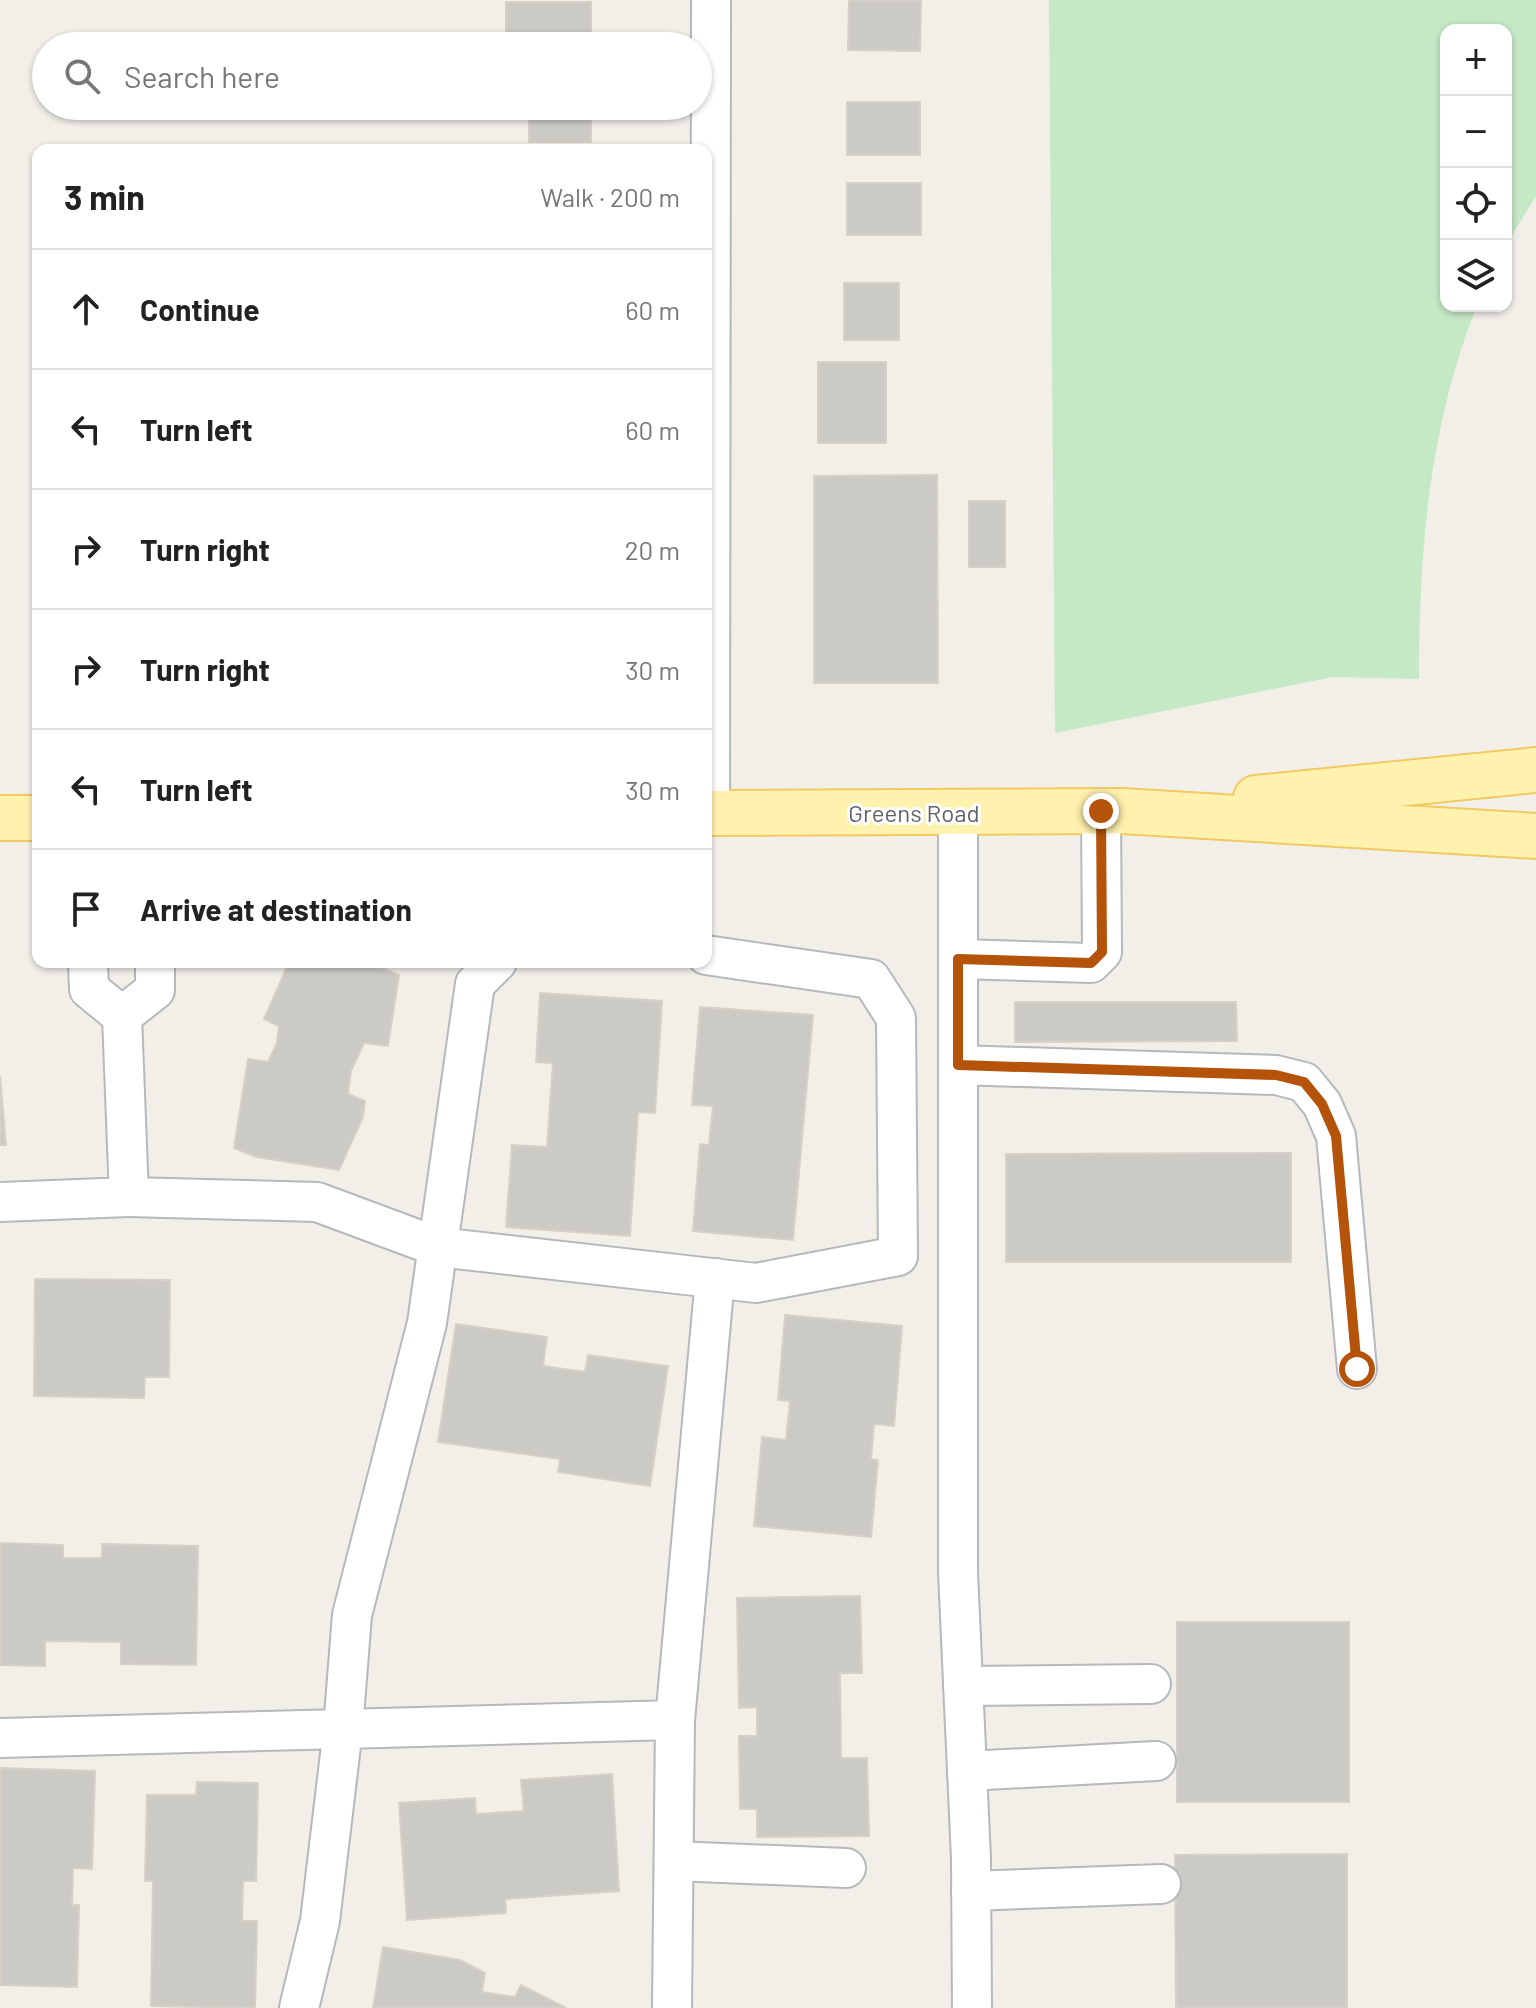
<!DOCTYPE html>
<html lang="en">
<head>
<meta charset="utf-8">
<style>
	body { margin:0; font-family:Barlow,sans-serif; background:#f6f6f6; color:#222 }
	.controls { position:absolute; right:24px; top:24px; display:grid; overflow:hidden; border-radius:16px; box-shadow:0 2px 6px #0004 }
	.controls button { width:72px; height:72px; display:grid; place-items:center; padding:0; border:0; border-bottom:2px solid #e0e0e0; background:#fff; color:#222; font:40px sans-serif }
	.stop { position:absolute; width:24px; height:24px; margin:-18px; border:6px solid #b45309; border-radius:50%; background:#fff }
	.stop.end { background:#b45309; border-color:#fff; box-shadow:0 2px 8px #0008 }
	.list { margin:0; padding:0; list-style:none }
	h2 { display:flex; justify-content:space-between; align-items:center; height:104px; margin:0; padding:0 32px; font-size:34px }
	h2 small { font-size:26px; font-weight:400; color:#767676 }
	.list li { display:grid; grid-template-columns:52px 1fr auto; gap:24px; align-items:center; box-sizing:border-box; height:120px; padding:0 32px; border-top:2px solid #e0e0e0 }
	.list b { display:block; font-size:30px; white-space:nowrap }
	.list em { font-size:26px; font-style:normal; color:#767676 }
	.icon { flex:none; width:44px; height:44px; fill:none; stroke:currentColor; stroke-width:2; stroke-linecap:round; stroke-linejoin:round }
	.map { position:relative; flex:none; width:1536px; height:2008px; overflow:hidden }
	.search { position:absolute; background:#fff; box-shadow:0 2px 6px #0004; left:32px; top:32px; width:680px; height:88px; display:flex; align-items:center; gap:20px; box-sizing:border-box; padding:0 28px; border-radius:44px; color:#767676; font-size:30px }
	.panel { position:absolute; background:#fff; box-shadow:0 2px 6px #0004; left:32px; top:144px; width:680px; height:824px; border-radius:16px }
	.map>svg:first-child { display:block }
	.green { fill:#c5e8c5 }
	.building { fill:#cccac5; stroke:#d6d1c6; stroke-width:2 }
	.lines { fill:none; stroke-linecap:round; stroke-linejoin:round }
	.minor-casing { stroke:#b5b8bc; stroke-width:42 }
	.major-casing { stroke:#f2c960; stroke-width:48 }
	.minor { stroke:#fff; stroke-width:38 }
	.major { stroke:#fff2af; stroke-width:44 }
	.route { stroke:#b45309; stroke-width:10 }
	.labels { text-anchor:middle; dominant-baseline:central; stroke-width:6; stroke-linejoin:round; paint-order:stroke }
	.street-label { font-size:24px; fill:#5f6368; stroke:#fff }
</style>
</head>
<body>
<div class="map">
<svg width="1536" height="2008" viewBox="0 0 1536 2008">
	<rect width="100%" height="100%" fill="#f1efe8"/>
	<path class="green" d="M1049 0H1536V196L1506 245V30H1446V306H1477C1429 425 1419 552 1419 679L1333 677 1055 733Z"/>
	<g class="building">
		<path d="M849 0H921L920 51 848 50Z"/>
		<rect x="506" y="2" width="85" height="44"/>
		<rect x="847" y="102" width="73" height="53"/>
		<rect x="529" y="106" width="62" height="36"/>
		<rect x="847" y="183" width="74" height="52"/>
		<rect x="844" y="283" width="55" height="57"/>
		<rect x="818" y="362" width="68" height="81"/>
		<path d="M937 475 938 683H814V476Z"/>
		<rect x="969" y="501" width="36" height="66"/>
		<path d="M289 962H369L399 975 388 1046 364 1043 351 1071 348 1094 365 1101 363 1117 339 1170 256 1157 234 1148 248 1059 268 1062 277 1043 279 1026 264 1019Z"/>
		<path d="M540 993 662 1001 655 1113 638 1112 630 1236 506 1227 512 1145 547 1147 553 1063 536 1062Z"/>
		<path d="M1015 1002H1236L1237 1041 1015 1042Z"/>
		<path d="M700 1007 813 1015 793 1240 693 1231 700 1144 709 1145 713 1106 692 1105Z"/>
		<path d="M0 1076 6 1145H0Z"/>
		<path d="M1291 1153V1262H1006V1154Z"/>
		<path d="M35 1279 170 1280 169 1377H145L144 1398 34 1396Z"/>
		<path d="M785 1315 902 1326 894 1426 874 1424 871 1459 878 1460 871 1537 754 1526 762 1437 786 1440 790 1401 778 1400Z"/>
		<path d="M456 1324 547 1337 543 1366 585 1372 588 1355 668 1366 650 1486 558 1472 560 1459 438 1442Z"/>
		<path d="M0 1543 63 1545V1558H102V1544L198 1546 196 1665 121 1664V1642L45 1641V1666L0 1665Z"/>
		<path d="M860 1596 862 1673H840L841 1758H867L869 1836 757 1837V1809H740L739 1736H757V1707L739 1708 737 1598Z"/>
		<rect x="1177" y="1622" width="172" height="180"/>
		<path d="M0 1768 95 1771 92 1869 73 1868 72 1905H79L77 1987 0 1985Z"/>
		<path d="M612 1774 619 1891 505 1899 506 1913 407 1920 399 1803 475 1798 476 1814 524 1811 521 1780Z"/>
		<path d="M197 1782 258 1783 256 1881H243L242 1921H257L255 2008 151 2006 153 1881H145L147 1795H196Z"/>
		<path d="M1347 1854V2008H1176L1175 1855Z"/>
		<path d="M383 1947 460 1960 485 1973 482 1992 515 1997 521 1985 566 2008H373Z"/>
	</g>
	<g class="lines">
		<defs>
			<g id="minor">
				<path d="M958 812V1572L971 1859 972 2008"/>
				<path d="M710 813 711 0"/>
				<path d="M958 959 1091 963 1102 952 1101 811"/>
				<path d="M122 1016 155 990V962"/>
				<path d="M958 1065 1276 1075 1304 1082 1322 1104 1336 1136 1357 1369"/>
				<path d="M129 1197 317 1202 438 1247 756 1283 898 1256 896 1018 871 979 706 955"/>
				<path d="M0 1202 129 1197 122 1016 89 989 88 962"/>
				<path d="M963 1686 1151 1684"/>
				<path d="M0 1738 343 1729 352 1615 427 1323 475 984 497 962"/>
				<path d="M967 1771 1156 1761"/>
				<path d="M674 1861 846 1868"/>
				<path d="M971 1891 1161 1884"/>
				<path d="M299 2008 320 1921 343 1729 675 1720 715 1278"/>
				<path d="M672 2008 675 1720"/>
			</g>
			<g id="major">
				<path d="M1256 798 1536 770"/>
				<path d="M706 813 1122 811 1536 836"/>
				<path d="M0 818H38"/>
			</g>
		</defs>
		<use href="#minor" class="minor-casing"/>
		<use href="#major" class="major-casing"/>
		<use href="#minor" class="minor"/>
		<use href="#major" class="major"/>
	</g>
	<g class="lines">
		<path class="route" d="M1101 811 1102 952 1091 963 958 959V1065L1276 1075 1304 1082 1322 1104 1336 1136 1357 1369"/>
	</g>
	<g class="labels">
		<g class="street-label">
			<text x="914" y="812">Greens Road</text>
		</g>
	</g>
</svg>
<div class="controls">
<button>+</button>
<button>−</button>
<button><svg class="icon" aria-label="locate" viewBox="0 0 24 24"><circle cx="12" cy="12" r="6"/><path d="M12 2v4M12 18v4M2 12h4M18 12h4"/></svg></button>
<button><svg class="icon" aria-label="layers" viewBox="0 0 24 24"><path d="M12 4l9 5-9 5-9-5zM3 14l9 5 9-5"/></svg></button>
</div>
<div class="stop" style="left:1357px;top:1369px"></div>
<div class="stop end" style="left:1101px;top:811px"></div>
<div class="search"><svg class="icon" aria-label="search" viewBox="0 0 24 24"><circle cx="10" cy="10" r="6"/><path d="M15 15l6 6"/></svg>Search here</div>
<section class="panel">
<h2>3 min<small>Walk · 200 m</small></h2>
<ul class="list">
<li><svg class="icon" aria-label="ahead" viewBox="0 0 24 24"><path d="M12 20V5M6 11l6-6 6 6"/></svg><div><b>Continue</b></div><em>60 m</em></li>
<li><svg class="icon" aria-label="left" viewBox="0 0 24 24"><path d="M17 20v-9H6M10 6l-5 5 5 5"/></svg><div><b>Turn left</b></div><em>60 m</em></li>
<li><svg class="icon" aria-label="right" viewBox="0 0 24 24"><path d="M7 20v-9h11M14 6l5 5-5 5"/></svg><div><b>Turn right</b></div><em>20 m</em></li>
<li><svg class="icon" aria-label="right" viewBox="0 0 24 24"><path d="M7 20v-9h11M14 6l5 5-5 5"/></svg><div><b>Turn right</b></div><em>30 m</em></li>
<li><svg class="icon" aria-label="left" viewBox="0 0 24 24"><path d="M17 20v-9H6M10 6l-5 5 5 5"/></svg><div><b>Turn left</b></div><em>30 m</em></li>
<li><svg class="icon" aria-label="arrive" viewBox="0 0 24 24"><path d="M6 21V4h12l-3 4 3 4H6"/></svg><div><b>Arrive at destination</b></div></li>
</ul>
</section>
</div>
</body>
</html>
